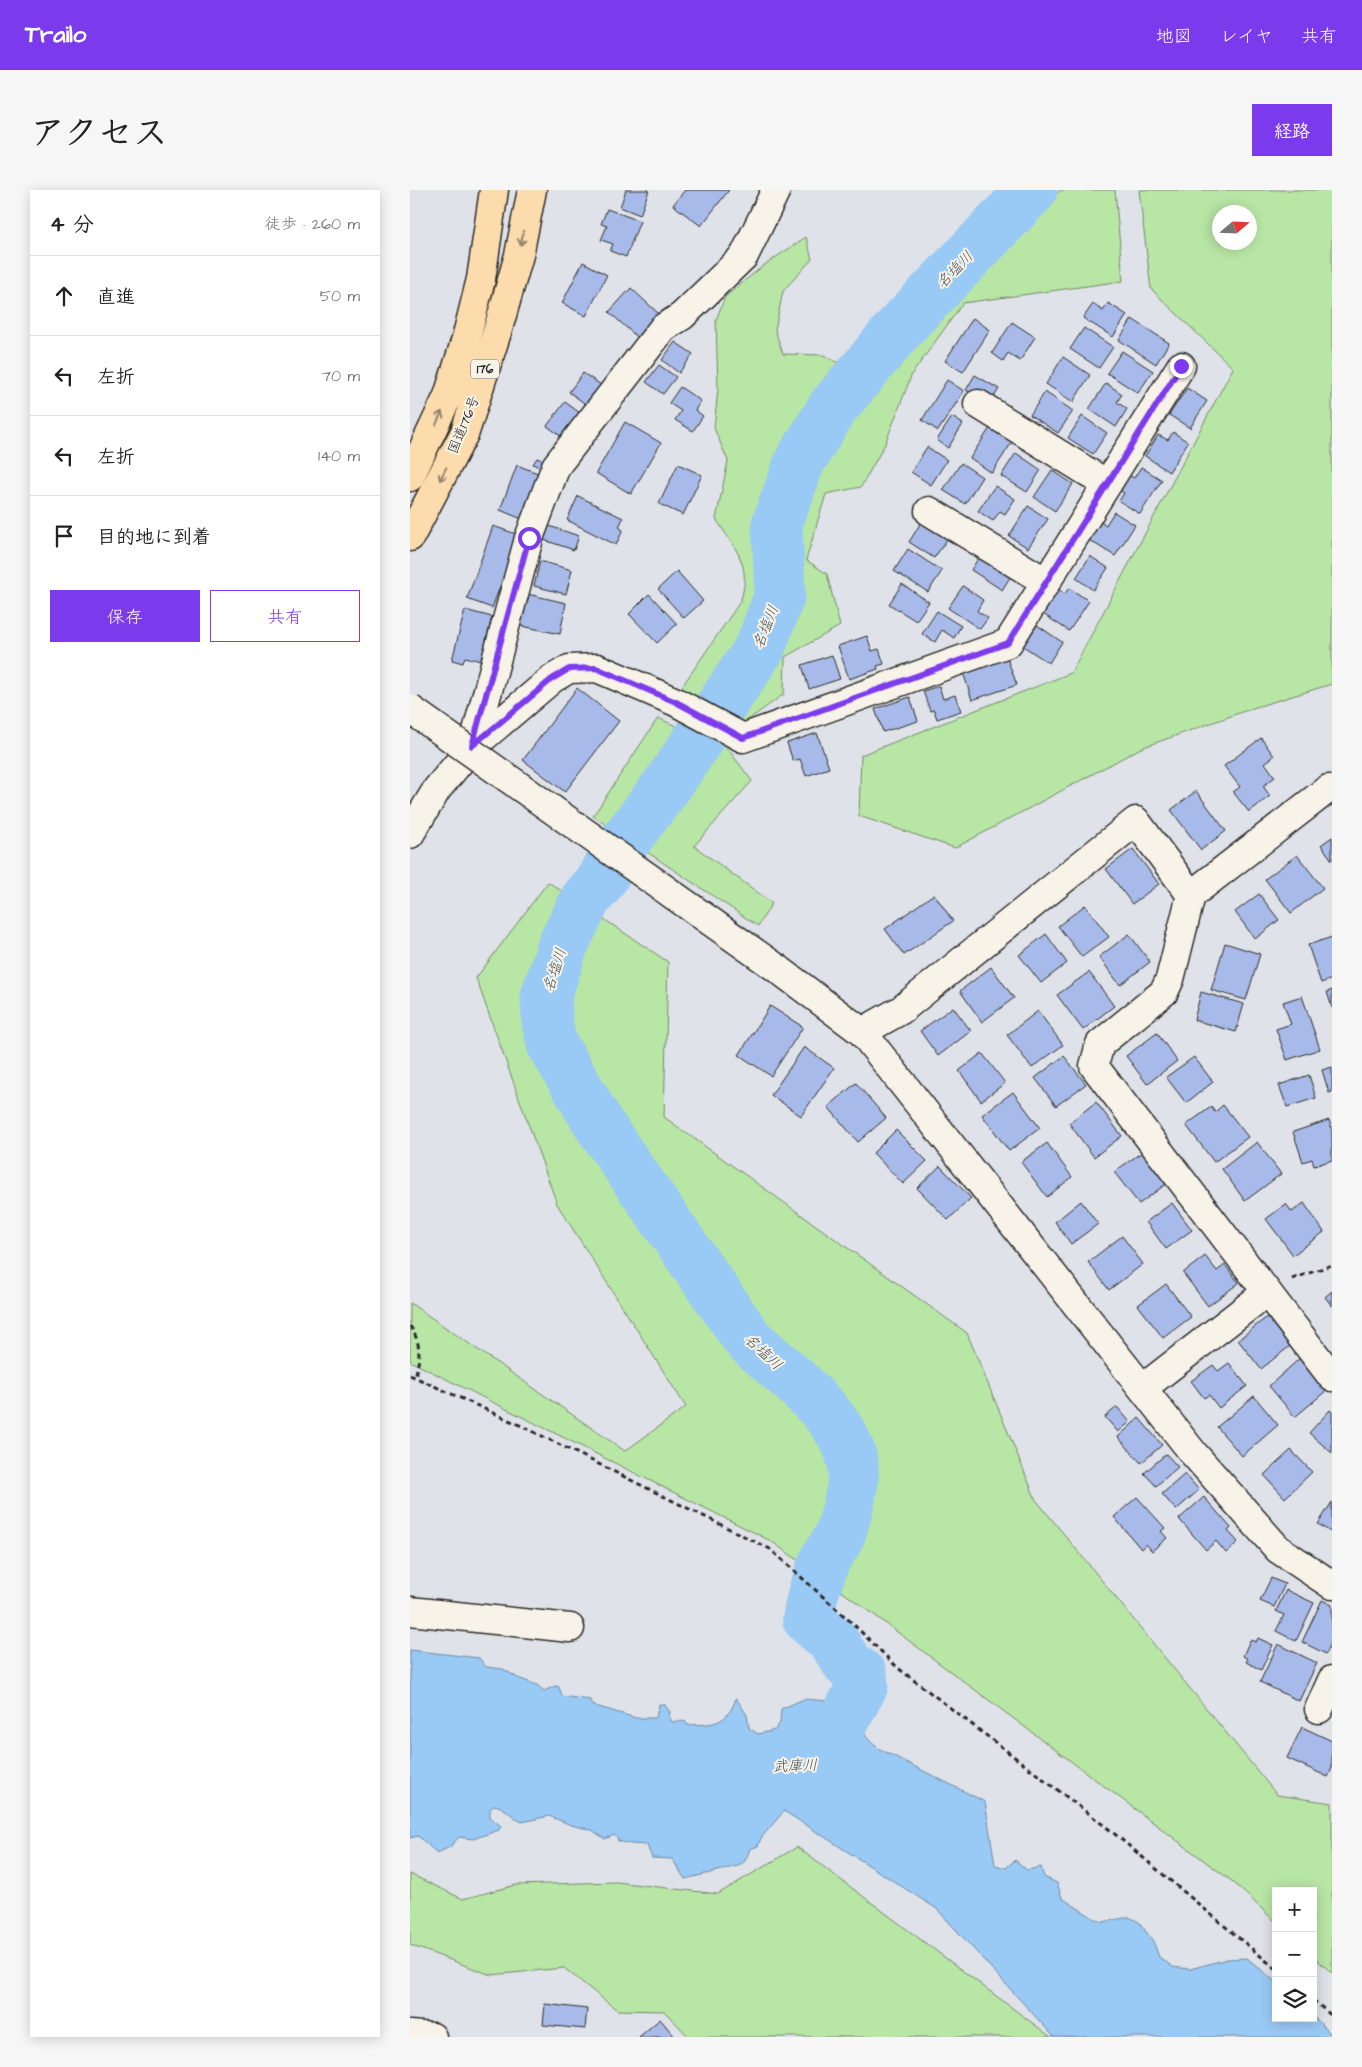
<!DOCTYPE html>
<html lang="ja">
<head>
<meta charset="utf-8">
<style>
	body { margin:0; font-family:"Architects Daughter","Klee One",sans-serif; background:#f6f6f6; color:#222 }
	.controls { position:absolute; right:15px; bottom:15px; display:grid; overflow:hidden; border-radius:0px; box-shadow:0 2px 12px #0003 }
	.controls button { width:45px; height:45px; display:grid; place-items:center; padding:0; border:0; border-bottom:1px solid #e0e0e0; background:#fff; color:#222; font:25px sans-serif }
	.compass { position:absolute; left:802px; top:15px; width:45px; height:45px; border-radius:50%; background:#fff; box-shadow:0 2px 12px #0003; rotate:71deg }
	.stop { position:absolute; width:15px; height:15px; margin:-11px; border:4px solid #7c3aed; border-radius:50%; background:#fff }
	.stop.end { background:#7c3aed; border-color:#fff; box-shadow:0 1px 5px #0008 }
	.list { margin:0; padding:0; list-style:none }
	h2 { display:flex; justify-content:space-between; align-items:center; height:65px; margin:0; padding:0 20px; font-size:21px }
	h2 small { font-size:16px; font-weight:400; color:#767676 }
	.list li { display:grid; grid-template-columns:32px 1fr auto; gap:15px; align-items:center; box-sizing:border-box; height:80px; padding:0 20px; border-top:1px solid #e0e0e0 }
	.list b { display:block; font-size:19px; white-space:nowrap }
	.list em { font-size:16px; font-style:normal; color:#767676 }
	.actions { display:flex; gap:10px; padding:15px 20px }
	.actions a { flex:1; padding:11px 0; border:1px solid #7c3aed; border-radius:0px; text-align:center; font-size:18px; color:#7c3aed }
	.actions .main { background:#7c3aed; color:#fff }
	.icon { flex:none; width:28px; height:28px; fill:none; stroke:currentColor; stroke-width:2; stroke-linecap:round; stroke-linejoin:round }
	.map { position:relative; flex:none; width:922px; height:1847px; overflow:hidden; border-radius:0px }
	header { display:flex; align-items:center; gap:30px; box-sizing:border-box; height:70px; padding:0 25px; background:#7c3aed; color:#fff }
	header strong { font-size:24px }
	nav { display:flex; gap:28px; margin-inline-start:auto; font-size:18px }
	.intro { display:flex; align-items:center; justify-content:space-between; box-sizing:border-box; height:120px; padding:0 30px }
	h1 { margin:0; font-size:35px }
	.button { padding:12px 22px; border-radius:0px; background:#7c3aed; color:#fff; font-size:18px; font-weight:700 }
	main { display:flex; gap:30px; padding:0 30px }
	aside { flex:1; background:#fff; border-radius:0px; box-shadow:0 2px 12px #0003 }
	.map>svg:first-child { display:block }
	.green { fill:#b8e6a5; stroke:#728868; fill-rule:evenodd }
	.water { fill:#99c9f5; stroke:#6d8aa4 }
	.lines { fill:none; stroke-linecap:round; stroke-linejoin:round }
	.river { stroke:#99c9f5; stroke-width:51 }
	.building { fill:#a7bae9; stroke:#2b2b2b }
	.minor-casing { stroke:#2b2b2b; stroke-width:31 }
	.highway-casing { stroke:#2b2b2b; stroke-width:31 }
	.path { stroke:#2b2b2b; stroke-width:3; stroke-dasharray:5 4; stroke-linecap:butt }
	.minor { stroke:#f7f3e8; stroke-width:28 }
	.highway { stroke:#fcdcac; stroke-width:28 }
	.minor-bridge-casing { stroke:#2b2b2b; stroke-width:31; stroke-linecap:butt }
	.minor-bridge { stroke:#f7f3e8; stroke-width:28 }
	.oneway { stroke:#94846c }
	.route { stroke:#7c3aed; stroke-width:6 }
	.labels { text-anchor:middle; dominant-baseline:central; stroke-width:4; stroke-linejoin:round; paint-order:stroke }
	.shield { fill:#f7f3e8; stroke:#686764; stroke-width:1 }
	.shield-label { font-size:12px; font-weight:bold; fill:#2b2b2b }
	.street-label { font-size:14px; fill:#2b2b2b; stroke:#f7f3e8 }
	.water-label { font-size:15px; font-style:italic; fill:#46525e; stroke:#f7f3e8 }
</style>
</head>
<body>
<header>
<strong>Trailo</strong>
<nav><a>地図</a><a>レイヤ</a><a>共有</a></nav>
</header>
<div class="intro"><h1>アクセス</h1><a class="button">経路</a></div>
<main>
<aside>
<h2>4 分<small>徒歩 · 260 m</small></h2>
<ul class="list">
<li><svg class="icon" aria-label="ahead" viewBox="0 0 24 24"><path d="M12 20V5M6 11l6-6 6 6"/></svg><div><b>直進</b></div><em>50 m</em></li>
<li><svg class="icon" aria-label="left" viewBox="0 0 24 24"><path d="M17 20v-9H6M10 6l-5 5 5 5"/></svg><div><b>左折</b></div><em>70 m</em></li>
<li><svg class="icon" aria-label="left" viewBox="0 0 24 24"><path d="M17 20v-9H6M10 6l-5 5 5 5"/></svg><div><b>左折</b></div><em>140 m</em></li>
<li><svg class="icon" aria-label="arrive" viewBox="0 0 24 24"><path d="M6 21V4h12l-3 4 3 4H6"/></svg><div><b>目的地に到着</b></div></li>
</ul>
<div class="actions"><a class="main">保存</a><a>共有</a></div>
</aside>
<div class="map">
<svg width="922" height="1847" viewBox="0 0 922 1847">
	<rect width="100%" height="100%" fill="#dfe2e8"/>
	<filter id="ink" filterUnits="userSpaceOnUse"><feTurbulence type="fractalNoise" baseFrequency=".02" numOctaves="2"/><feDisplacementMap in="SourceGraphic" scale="10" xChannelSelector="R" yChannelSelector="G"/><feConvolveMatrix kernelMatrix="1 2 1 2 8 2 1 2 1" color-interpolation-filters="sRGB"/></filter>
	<g filter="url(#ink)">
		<g class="green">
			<path d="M651 0H705L713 91 553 113 502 184 475 254 451 297 416 304 396 370 417 384 430 436 375 467 374 504 331 535 271 498 330 412C343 375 325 359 306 329L318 271 304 238 308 199 306 130 315 107 353 76 396 47 402 69 373 101 365 140 373 164 413 165 470 194 539 107 616 28Z"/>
			<path d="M729 0H922V494L846 517 731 558 545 658 449 626 451 565 661 483 823 178 741 99ZM809 22H839V52H809Z"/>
			<path d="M248 528 318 559 342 591 284 656 362 713 348 736 183 626Z"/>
			<path d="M138 692 258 772 254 927 557 1143 626 1310 867 1605 922 1613V1783L903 1766V1701H866V1732L823 1692 459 1421 361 1351 0 1171V1113L215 1261 276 1217 147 1014 66 788Z"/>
			<path d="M387 1657 641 1847H279L254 1821 207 1820 154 1778 81 1785 0 1755V1684L53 1709 106 1695 206 1692 308 1704Z"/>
		</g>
		<path class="water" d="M0 1460 69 1468 76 1477 93 1479 108 1488 127 1495 134 1501 145 1496 149 1497 152 1506 180 1510 182 1515 226 1528H246L249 1514H254L260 1522 259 1526 262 1532 275 1531 277 1535C302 1534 317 1536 326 1508L337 1525 339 1538 348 1544 365 1540 370 1533 371 1519 394 1509 430 1512 438 1509C464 1525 446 1526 454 1543 457 1549 463 1554 468 1558L575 1612 585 1675 596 1678 605 1670 617 1680 631 1677 634 1687 647 1693 652 1708 685 1729 693 1732 719 1727 729 1732 743 1751 749 1767 763 1777 780 1779 817 1769 837 1768 866 1792V1828H903V1826L922 1845V1847H644L527 1719 374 1621 351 1648 348 1656 340 1659 335 1671 328 1676 275 1689 262 1669 242 1668 237 1655 221 1654 208 1651 207 1648 204 1645 195 1649 182 1640 161 1635 139 1626 112 1632C102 1627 96 1618 85 1615L80 1619V1627L91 1636 89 1640 63 1649 49 1647 40 1657 27 1663 8 1646 0 1648Z"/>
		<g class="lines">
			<path class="river" d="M411 1573 453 1495 452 1485 438 1474 423 1451 398 1429C400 1409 408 1388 415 1370 419 1361 427 1354 430 1344 436 1325 445 1297 443 1277 439 1227 370 1181 337 1148L190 936 142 854 137 832 136 806 153 755 175 710 189 693 215 651 258 594 350 458 370 404 367 334 390 271 423 217 493 134 622 0"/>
		</g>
		<g class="building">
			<path d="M216 0H239L230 25 210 17Z"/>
			<path d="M275 0H319L291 36 263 15Z"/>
			<path d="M197 19 230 31 216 67 200 61 203 54 191 50 197 36 191 34Z"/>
			<path d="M173 72 197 85 176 126 152 113Z"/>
			<path d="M221 98 250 125 229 149 199 122Z"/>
			<path d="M698 113 717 125 703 147 673 128 683 114 693 121Z"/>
			<path d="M563 128 580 140 553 182 535 171Z"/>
			<path d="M722 129 759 153 746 174 709 150Z"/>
			<path d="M602 132 625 147 610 171 598 163 593 171 582 163Z"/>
			<path d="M674 138 703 157 689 178 660 159Z"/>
			<path d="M265 152 283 164 269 183 252 170Z"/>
			<path d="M712 161 743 181 728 203 697 183Z"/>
			<path d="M653 167 680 185 663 212 636 194Z"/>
			<path d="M249 175 266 187 253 204 236 192Z"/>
			<path d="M173 183 191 195 177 215 159 202Z"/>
			<path d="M565 185 589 199 579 215 556 200Z"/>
			<path d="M537 190 554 201 528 241 512 230Z"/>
			<path d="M696 193 712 204 707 212 717 219 706 237 679 219Z"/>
			<path d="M270 197 291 211 285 220 293 226 283 241 265 230 271 221 259 213Z"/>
			<path d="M777 198 797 211 780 238 759 225Z"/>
			<path d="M635 202 663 221 648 243 620 225Z"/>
			<path d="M155 212 170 223 152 247 137 236Z"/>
			<path d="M672 226 697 243 683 264 658 248Z"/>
			<path d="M542 227 553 234 538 258 527 250Z"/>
			<path d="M215 232 251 253 221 304 186 283Z"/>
			<path d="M580 238 602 252 582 283 560 268Z"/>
			<path d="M763 242 778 252 759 282 735 266 748 245 758 250Z"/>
			<path d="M517 257 537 270 521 295 501 282Z"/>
			<path d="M606 263 631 280 617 302 591 286Z"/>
			<path d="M127 268 136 272 133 279 123 274Z"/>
			<path d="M551 273 572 287 555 314 533 300Z"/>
			<path d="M268 274 292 285 273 325 249 314Z"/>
			<path d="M107 275 130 284 112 329 90 320Z"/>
			<path d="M731 277 752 290 730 324 709 311 714 303 708 299 717 284 724 288Z"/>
			<path d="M642 280 663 294 645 321 624 307Z"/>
			<path d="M585 296 605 309 595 324 590 321 583 331 568 321Z"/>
			<path d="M168 306 213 328 209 337 213 340 206 355 157 330Z"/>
			<path d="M618 316 638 329 618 358 599 346Z"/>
			<path d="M704 322 725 335 705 366 677 349 689 330 696 335Z"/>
			<path d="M512 331 538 348 524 368 499 352Z"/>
			<path d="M83 336 109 345 82 418 57 409Z"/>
			<path d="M139 336 169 346 164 360 134 350Z"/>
			<path d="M498 359 532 381 518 402 484 381Z"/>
			<path d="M571 364 602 384 592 400 561 380Z"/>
			<path d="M680 366 698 378 683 400 666 388Z"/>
			<path d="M130 371 162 380 156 404 124 396Z"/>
			<path d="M267 381 293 411 274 428 248 399Z"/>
			<path d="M492 394 519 412 506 431 479 414Z"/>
			<path d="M553 396 573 410 567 421 578 428 570 439 538 418Z"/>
			<path d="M659 398 679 411 659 441 633 424 649 400 655 404Z"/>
			<path d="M113 403 156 413 150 444 107 435Z"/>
			<path d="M239 404 267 434 247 453 219 424Z"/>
			<path d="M55 420 82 427 71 471 55 467 53 473 42 470Z"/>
			<path d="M527 421 551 436 544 448 532 440 525 452 512 444Z"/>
			<path d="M627 435 652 452 639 473 613 456Z"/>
			<path d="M457 446 462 461 469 459 474 474 467 476 468 479 439 489 428 456Z"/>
			<path d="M422 465 430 489 399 499 392 475Z"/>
			<path d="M597 468 607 495 562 510 553 482Z"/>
			<path d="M529 496 533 509 545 505 551 521 527 529 524 520 520 521 513 501Z"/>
			<path d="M167 498 209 531 155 602 113 570Z"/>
			<path d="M500 507 508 531 473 542 465 519Z"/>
			<path d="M407 543 419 578 396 586 390 569 383 571 377 553Z"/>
			<path d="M851 548 864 566 855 573 865 587 853 596 860 606 839 622 823 602 830 597 814 576Z"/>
			<path d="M786 601 816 641 791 660 761 620Z"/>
			<path d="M922 647V670L911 655Z"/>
			<path d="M723 659 749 694 722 714 696 679Z"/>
			<path d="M887 665 913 698 881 723 855 689Z"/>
			<path d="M524 704 543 731 494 765 475 739Z"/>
			<path d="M849 704 869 730 845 749 825 722Z"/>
			<path d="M675 715 699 747 672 767 648 736Z"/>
			<path d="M636 744 657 773 631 793 609 765Z"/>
			<path d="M719 744 740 772 710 795 689 767Z"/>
			<path d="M922 747V789L911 793 898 755Z"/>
			<path d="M815 753 850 764 836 810 801 800Z"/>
			<path d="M581 777 604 808 572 832 550 801Z"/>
			<path d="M679 782 704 816 673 840 647 805Z"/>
			<path d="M922 800V818L917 802Z"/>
			<path d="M791 802 834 814 826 842 784 830Z"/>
			<path d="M892 806 910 859 877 870 866 839 881 834 873 812Z"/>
			<path d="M360 816 393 837 361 886 329 865Z"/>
			<path d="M543 817 561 841 528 866 510 841Z"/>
			<path d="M628 821 653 855 622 878 597 845Z"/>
			<path d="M747 843 767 871 737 894 716 866Z"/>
			<path d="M394 857 424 878 391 926 361 905Z"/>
			<path d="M572 863 595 893 571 911 549 881Z"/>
			<path d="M654 866 676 894 646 916 625 888Z"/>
			<path d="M784 867 803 892 776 913 756 887Z"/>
			<path d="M922 877V902L919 903 912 880Z"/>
			<path d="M899 885 906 908 877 917 869 895Z"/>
			<path d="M446 893 476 928 448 952 418 917Z"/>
			<path d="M603 902 630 938 599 961 572 925Z"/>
			<path d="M686 912 712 946 684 967 659 933Z"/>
			<path d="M813 915 838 947 804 972 776 935 801 917 805 922Z"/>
			<path d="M919 930 922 939V970L904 976 902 969 893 972 883 942Z"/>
			<path d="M486 940 517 971 493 994 463 963Z"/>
			<path d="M847 952 871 984 835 1011 812 979Z"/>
			<path d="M637 953 662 987 637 1007 611 972Z"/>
			<path d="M732 962 756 994 729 1014 704 982Z"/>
			<path d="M530 976 561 1008 538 1030 507 998Z"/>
			<path d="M671 1011 688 1034 661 1054 645 1032Z"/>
			<path d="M762 1013 782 1040 756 1059 736 1032Z"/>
			<path d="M894 1013 914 1042 883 1065 856 1029 876 1014 882 1022Z"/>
			<path d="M712 1046 733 1074 699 1100 678 1072Z"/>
			<path d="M795 1066 807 1081 815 1075 829 1093 798 1116 773 1083Z"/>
			<path d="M756 1094 781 1127 753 1148 728 1115Z"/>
			<path d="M922 1101V1116L915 1107Z"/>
			<path d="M857 1127 880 1156 851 1179 828 1150Z"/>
			<path d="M890 1168 917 1200 885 1227 859 1196Z"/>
			<path d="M819 1173 837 1196 809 1218 799 1205 794 1208 781 1191 803 1175 808 1181Z"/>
			<path d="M844 1206 868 1235 832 1266 807 1237Z"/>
			<path d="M707 1217 720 1232 708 1242 695 1227Z"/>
			<path d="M920 1220 922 1222V1263L899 1243Z"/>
			<path d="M729 1228 752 1255 731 1273 708 1247Z"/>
			<path d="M881 1260 902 1282 875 1308 854 1285Z"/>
			<path d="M756 1264 768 1277 746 1296 734 1283Z"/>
			<path d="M775 1284 789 1300 766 1320 752 1304Z"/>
			<path d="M727 1307 755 1338 751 1341 757 1348 742 1361 736 1354 731 1359 704 1327Z"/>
			<path d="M794 1307 821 1338 818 1341 828 1352 816 1363 806 1351 796 1360 769 1329Z"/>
			<path d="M922 1312V1343L908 1334Z"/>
			<path d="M861 1388 875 1394 864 1417 850 1411Z"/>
			<path d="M876 1400 904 1413 886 1451 866 1441 874 1425 866 1421Z"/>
			<path d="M912 1410 922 1415V1451L916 1464 892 1452Z"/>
			<path d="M848 1448 863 1455 851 1480 836 1472 838 1469 833 1466 840 1450 846 1452Z"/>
			<path d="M868 1454 907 1473 889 1511 850 1492Z"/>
			<path d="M892 1537 922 1551V1578L918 1587 877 1568Z"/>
			<path d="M135 1814 177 1819 175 1839 133 1835Z"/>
			<path d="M250 1829 265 1847H229Z"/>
		</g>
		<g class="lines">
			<defs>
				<g id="minor">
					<path d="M568 214 697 294"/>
					<path d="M519 321 636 392"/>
					<path d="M63 556 142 489 159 479 187 478 266 512 333 548 598 453 771 176"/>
					<path d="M0 644 27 599 63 556 119 348 146 276 253 138 272 126 334 66 366 0"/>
					<path d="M781 705 918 599"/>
					<path d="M368 779 452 842 784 1264 868 1359 922 1395"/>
					<path d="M452 842 491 820 726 631 781 705 760 789 754 802 690 854 684 876 922 1187"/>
					<path d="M733 1198 857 1102"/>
					<path d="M0 1421 160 1438"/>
					<path d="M909 1519 922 1490"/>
					<path d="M0 1845 22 1847"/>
				</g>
				<g id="highway">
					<path d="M0 287 38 206 56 149 71 89 84 0"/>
					<path d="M0 347 55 242 88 139 109 65 122 0"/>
				</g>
			</defs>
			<use href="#minor" class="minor-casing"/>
			<use href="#highway" class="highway-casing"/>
			<g class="path">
				<path d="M882 1089 922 1075"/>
				<path d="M0 1136C12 1154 10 1168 5 1187"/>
				<path d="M0 1185 114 1237 360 1359 441 1432 488 1478 700 1640 866 1779"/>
				<path d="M903 1810 922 1826"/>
			</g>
			<use href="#minor" class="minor"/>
			<use href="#highway" class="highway"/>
			<defs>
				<path id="minor-bridge" d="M0 519 368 779"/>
			</defs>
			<use href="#minor-bridge" class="minor-bridge-casing"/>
			<use href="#minor-bridge" class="minor-bridge"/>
		</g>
		<defs><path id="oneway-shaft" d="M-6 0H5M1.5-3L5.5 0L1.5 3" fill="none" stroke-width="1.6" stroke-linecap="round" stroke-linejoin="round" transform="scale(1.25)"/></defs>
		<g class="oneway">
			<use href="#oneway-shaft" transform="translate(112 48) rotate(101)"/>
			<use href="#oneway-shaft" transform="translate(29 228) rotate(-66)"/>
			<use href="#oneway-shaft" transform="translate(33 284) rotate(117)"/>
		</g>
	</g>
	<g class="lines" filter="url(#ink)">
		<path class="route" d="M119 348 62 556 142 489 159 479 186 478 266 512 333 548 598 453 771 176"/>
	</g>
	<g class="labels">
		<rect class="shield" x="61" y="169.5" width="28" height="19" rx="4"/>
		<g class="shield-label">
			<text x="75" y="179">176</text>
		</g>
		<g class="street-label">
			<text transform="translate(54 235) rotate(-68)">国道176号</text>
		</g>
		<g class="water-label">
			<text transform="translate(545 80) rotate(-46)">名塩川</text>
			<text transform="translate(356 437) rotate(-68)">名塩川</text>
			<text transform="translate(145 780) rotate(-72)">名塩川</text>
			<text transform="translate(353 1162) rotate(43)">名塩川</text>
			<text transform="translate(385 1576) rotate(-2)">武庫川</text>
		</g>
	</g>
</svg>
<div class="controls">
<button>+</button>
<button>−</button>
<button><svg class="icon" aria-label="layers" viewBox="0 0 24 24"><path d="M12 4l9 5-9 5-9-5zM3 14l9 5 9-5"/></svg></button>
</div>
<svg class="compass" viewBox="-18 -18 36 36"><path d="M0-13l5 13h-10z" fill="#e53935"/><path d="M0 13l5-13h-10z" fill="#767676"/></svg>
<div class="stop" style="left:119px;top:348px"></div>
<div class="stop end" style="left:771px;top:176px"></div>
</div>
</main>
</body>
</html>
